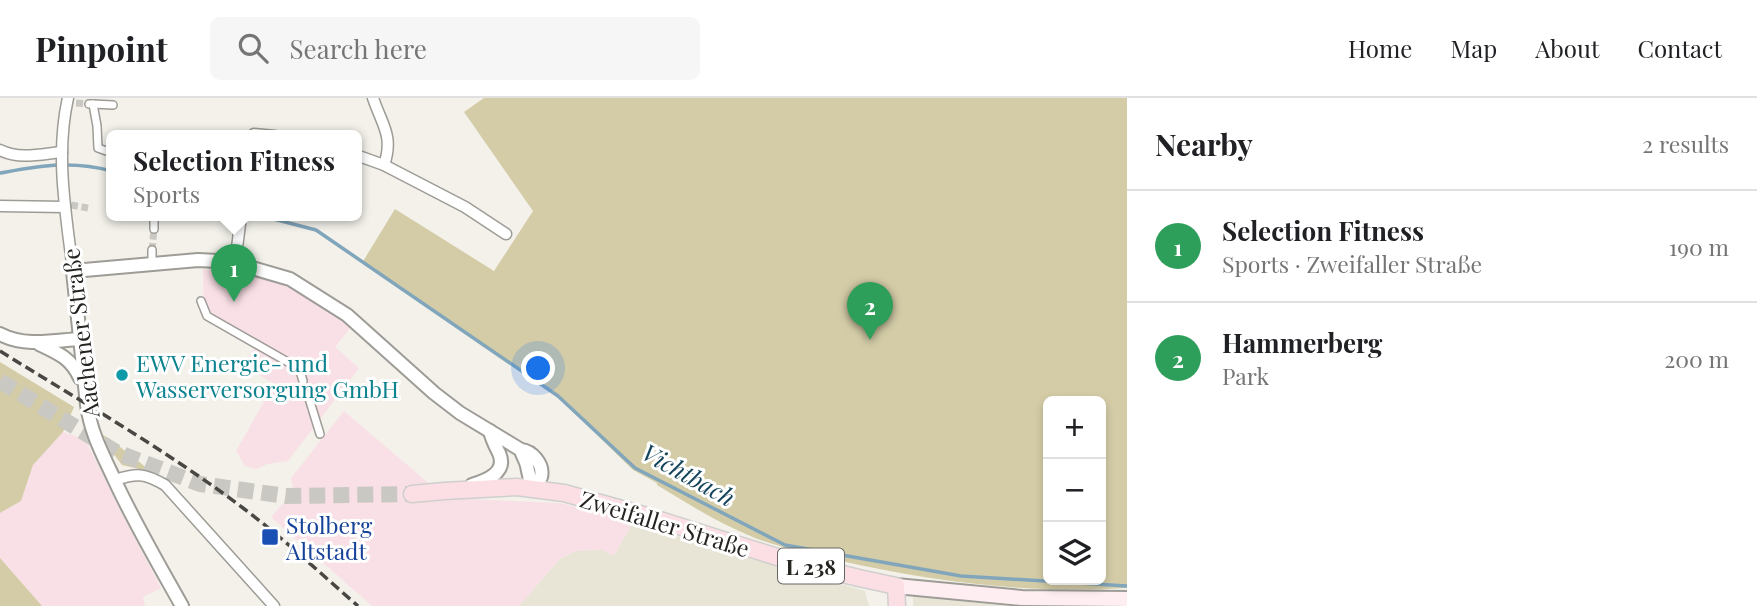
<!DOCTYPE html>
<html lang="en">
<head>
<meta charset="utf-8">
<style>
	body { margin:0; font-family:"Playfair Display",serif; background:#f6f6f6; color:#202124 }
	.controls { position:absolute; right:21px; bottom:21px; display:grid; overflow:hidden; border-radius:10px; box-shadow:0 4px 10px #0003 }
	.controls button { width:63px; height:63px; display:grid; place-items:center; padding:0; border:0; border-bottom:2px solid #e0e0e0; background:#fff; color:#202124; font:35px sans-serif }
	.you { position:absolute; left:539px; top:271px; width:24px; height:24px; margin:-18px; border:5px solid #fff; border-radius:50%; background:#1a73e8; box-shadow:0 0 0 10px #1a73e833 }
	.badge { display:grid; place-items:center; width:46px; height:46px; border-radius:50%; background:#d93025; color:#fff; font-size:23px; font-weight:700 }
	.pin { position:absolute; translate:-50% -58px; filter:drop-shadow(0 2px 4px #0008) }
	.pin::after { content:''; position:absolute; top:37px; width:24px; height:21px; background:inherit; clip-path:polygon(0 0,100% 0,50% 100%) }
	.popup { position:absolute; left:106px; top:32px; width:256px; height:91px; box-sizing:border-box; display:grid; place-content:center; border-radius:10px; background:#fff; filter:drop-shadow(0 2px 5px #0005); font-size:23px; white-space:nowrap; color:#757577 }
	.popup b { font-size:26px; color:#202124 }
	.popup::after { content:''; position:absolute; left:50%; top:100%; margin-left:-14px; border:14px solid transparent; border-top-color:#fff }
	.list { margin:0; padding:0; list-style:none }
	h2 { display:flex; justify-content:space-between; align-items:center; height:91px; margin:0; padding:0 28px; font-size:30px }
	h2 small { font-size:23px; font-weight:400; color:#757577 }
	.list li { display:grid; grid-template-columns:46px 1fr auto; gap:21px; align-items:center; box-sizing:border-box; height:112px; padding:0 28px; border-top:2px solid #e0e0e0 }
	.list b { display:block; font-size:26px; white-space:nowrap }
	.list p { margin:0; font-size:23px; white-space:nowrap; color:#757577 }
	.list em { font-size:23px; font-style:normal; color:#757577 }
	.icon { flex:none; width:38px; height:38px; fill:none; stroke:currentColor; stroke-width:2; stroke-linecap:round; stroke-linejoin:round }
	.map { position:relative; flex:none; width:1127px; height:508px; overflow:hidden }
	header { display:flex; align-items:center; gap:42px; box-sizing:border-box; height:98px; padding:0 35px; background:#fff; border-bottom:2px solid #e0e0e0 }
	header strong { font-size:33px }
	nav { display:flex; gap:38px; margin-inline-start:auto; font-size:24px }
	.search { width:490px; height:63px; background:#f6f6f6; display:flex; align-items:center; gap:18px; box-sizing:border-box; padding:0 24px; border-radius:10px; color:#757577; font-size:26px }
	main { display:flex }
	aside { flex:1; background:#fff }
	.map>svg:first-child { display:block }
	.commercial { fill:#f9e0e7 }
	.built { fill:#e8e5d7 }
	.green { fill:#d4cca7; fill-rule:evenodd }
	.lines { fill:none; stroke-linecap:round; stroke-linejoin:round }
	.stream { stroke:#81a6bc; stroke-width:3.5 }
	.pedestrian-tunnel { stroke:#cac8c2; stroke-width:7; stroke-dasharray:7 3.5; stroke-linecap:butt }
	.primary-tunnel { stroke:#cac8c2; stroke-width:16; stroke-dasharray:16 8; stroke-linecap:butt }
	.pedestrian-casing { stroke:#9e9c96; stroke-width:10 }
	.minor-casing { stroke:#9e9c96; stroke-width:13 }
	.tertiary-casing { stroke:#9e9c96; stroke-width:16 }
	.secondary-casing { stroke:#9e9c96; stroke-width:18 }
	.primary-casing { stroke:#cfcfce; stroke-width:19 }
	.pedestrian { stroke:#fff; stroke-width:7 }
	.minor { stroke:#fff; stroke-width:10 }
	.tertiary { stroke:#fff; stroke-width:12 }
	.secondary { stroke:#feeef2; stroke-width:14 }
	.primary { stroke:#fcdee5; stroke-width:16 }
	.rail { stroke:#484743; stroke-width:3.5; stroke-dasharray:10 5; stroke-linecap:butt }
	.culture-dot { fill:#0f9aa8; stroke:#fff; stroke-width:2.5 }
	.transit-dot { fill:#1a4fb4; stroke:#fff; stroke-width:2.5 }
	.labels { text-anchor:middle; dominant-baseline:central; stroke-width:6; stroke-linejoin:round; paint-order:stroke }
	.shield { fill:#fff; stroke:#666664; stroke-width:2 }
	.shield-label { font-size:21px; font-weight:bold; fill:#252421 }
	.street-label { font-size:23px; fill:#252421; stroke:#fff }
	.culture-label { font-size:23px; fill:#0d838f; stroke:#fff; text-anchor:start }
	.transit-label { font-size:23px; fill:#164399; stroke:#fff; text-anchor:start }
	.water-label { font-size:24px; font-style:italic; fill:#14445c; stroke:#fff }
</style>
</head>
<body>
<header>
<strong>Pinpoint</strong>
<div class="search"><svg class="icon" aria-label="search" viewBox="0 0 24 24"><circle cx="10" cy="10" r="6"/><path d="M15 15l6 6"/></svg>Search here</div>
<nav><a>Home</a><a>Map</a><a>About</a><a>Contact</a></nav>
</header>
<main>
<div class="map">
<svg width="1127" height="508" viewBox="0 0 1127 508">
	<rect width="100%" height="100%" fill="#f3f1ea"/>
	<g class="commercial">
		<path d="M203 171 264 180 292 190 318 205 351 229 335 249 359 270 288 363 267 366 257 371 245 368 236 353 274 286 244 268 255 248 204 218Z"/>
		<path d="M344 313 446 400 560 405 601 415 632 426 614 458 603 452 576 453 560 461 519 508H372L271 419 288 400 293 391 291 380Z"/>
		<path d="M63 334 76 338 88 347 123 418 161 490 143 499 145 508H42L0 460V415L21 403 33 367Z"/>
	</g>
	<g class="built">
		<path d="M632 426 678 438 865 493 869 508H519L560 461 576 453 603 452 614 458Z"/>
		<path d="M913 498 1006 508H913Z"/>
	</g>
	<g class="green">
		<path d="M484 0H1127V490C1029 496 932 484 837 462 810 455 781 450 755 440 720 426 688 406 657 387V385L633 372 558 299 362 165 395 111 494 173 533 113 464 14ZM1048 303H1101V482H1048Z"/>
		<path d="M0 264 74 309 63 334 33 367 21 403 0 415Z"/>
		<path d="M102 336 115 345 152 374 122 367 112 354Z"/>
		<path d="M0 457V460L42 508H0Z"/>
	</g>
	<g class="lines">
		<g class="stream">
			<path d="M0 75C41 68 70 62 112 73"/>
			<path d="M262 118 316 132 558 298 635 370 785 447 961 478 1127 488"/>
		</g>
		<g class="pedestrian-tunnel">
			<path d="M76 5 89 6"/>
			<path d="M71 107 88 110"/>
			<path d="M152 152 154 131"/>
		</g>
		<path class="primary-tunnel" d="M0 283 116 354 200 386 286 398 412 396"/>
		<defs>
			<g id="pedestrian">
				<path d="M89 6H93L97 28 98 50 112 55"/>
				<path d="M93 6 113 7"/>
				<path d="M154 131V123"/>
				<path d="M152 166V152"/>
				<path d="M201 203 207 218 293 267 300 273 303 283"/>
				<path d="M308 297 320 336"/>
			</g>
			<g id="minor">
				<path d="M68 0C55 57 66 116 73 173"/>
				<path d="M373 0C382 27 394 38 384 67"/>
				<path d="M253 38 254 36 275 38"/>
				<path d="M0 52C20 62 41 56 62 54"/>
				<path d="M356 57 384 67 465 109 506 136"/>
				<path d="M0 108 65 109"/>
				<path d="M235 166 241 118"/>
				<path d="M115 382C137 375 144 375 165 387L274 508"/>
			</g>
			<g id="tertiary">
				<path d="M0 236C25 249 52 243 79 241"/>
				<path d="M39 246C58 255 71 260 80 280"/>
				<path d="M521 352C522 358 526 362 527 368 529 377 529 381 534 390"/>
				<path d="M472 387C485 383 508 375 499 355 495 347 492 342 490 333"/>
				<path d="M182 508C159 467 135 426 115 383 103 357 91 336 87 307L73 173 198 162 218 163 238 166 290 181 347 217 434 295 460 315 521 352C532 353 544 366 541 379 539 383 536 386 534 390"/>
			</g>
			<path id="secondary" d="M896 488 1022 500 1127 501"/>
			<path id="primary" d="M412 396 444 393 517 389 564 395 647 418 793 464 859 480 896 488 897 508"/>
		</defs>
		<use href="#pedestrian" class="pedestrian-casing"/>
		<use href="#minor" class="minor-casing"/>
		<use href="#tertiary" class="tertiary-casing"/>
		<use href="#secondary" class="secondary-casing"/>
		<use href="#primary" class="primary-casing"/>
		<use href="#pedestrian" class="pedestrian"/>
		<use href="#minor" class="minor"/>
		<use href="#tertiary" class="tertiary"/>
		<use href="#secondary" class="secondary"/>
		<use href="#primary" class="primary"/>
		<path class="rail" d="M0 253C82 304 166 352 243 410 283 440 320 475 358 508"/>
	</g>
	<circle class="culture-dot" cx="122" cy="277" r="7"/>
	<rect class="transit-dot" x="261" y="430" width="18" height="18" rx="3.5"/>
	<g class="labels">
		<rect class="shield" x="778" y="450.5" width="66" height="35" rx="5"/>
		<g class="shield-label">
			<text x="811" y="468">L 238</text>
		</g>
		<g class="street-label">
			<text transform="translate(80 235) rotate(-97)">Aachener Straße</text>
			<text transform="translate(665 425) rotate(17)">Zweifaller Straße</text>
		</g>
		<g class="culture-label">
			<text x="136" y="264">EWV Energie- und<tspan x="136" dy="26">Wasserversorgung GmbH</tspan></text>
		</g>
		<g class="transit-label">
			<text x="286" y="426">Stolberg<tspan x="286" dy="26">Altstadt</tspan></text>
		</g>
		<g class="water-label">
			<text transform="translate(689 376) rotate(29)">Vichtbach</text>
		</g>
	</g>
</svg>
<div class="controls">
<button>+</button>
<button>−</button>
<button><svg class="icon" aria-label="layers" viewBox="0 0 24 24"><path d="M12 4l9 5-9 5-9-5zM3 14l9 5 9-5"/></svg></button>
</div>
<div class="you"></div>
<div class="pin badge" style="left:234px;top:204px;background:#2e9e5b">1</div>
<div class="popup"><b>Selection Fitness</b>Sports</div>
<div class="pin badge" style="left:870px;top:242px;background:#2e9e5b">2</div>
</div>
<aside>
<h2>Nearby<small>2 results</small></h2>
<ul class="list">
<li><span class="badge" style="background:#2e9e5b">1</span><div><b>Selection Fitness</b><p>Sports · Zweifaller Straße</p></div><em>190 m</em></li>
<li><span class="badge" style="background:#2e9e5b">2</span><div><b>Hammerberg</b><p>Park</p></div><em>200 m</em></li>
</ul>
</aside>
</main>
</body>
</html>
